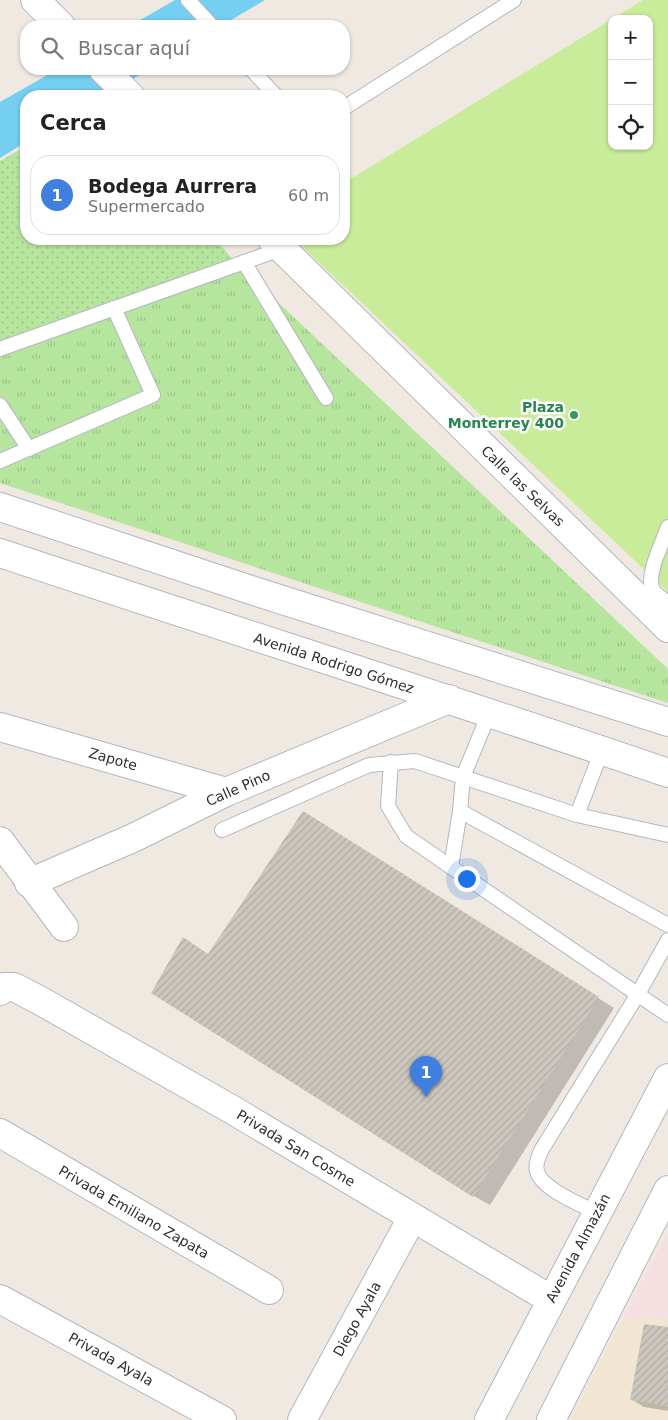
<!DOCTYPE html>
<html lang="es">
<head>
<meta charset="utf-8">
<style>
	body { margin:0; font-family:"DejaVu Sans",sans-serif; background:#f2f2f2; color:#222 }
	.controls { position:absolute; right:15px; top:15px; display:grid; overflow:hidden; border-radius:10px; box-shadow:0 1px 4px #0004 }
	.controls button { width:45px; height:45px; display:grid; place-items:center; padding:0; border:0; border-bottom:1px solid #e0e0e0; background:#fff; color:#222; font:25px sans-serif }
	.you { position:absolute; left:466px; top:878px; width:18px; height:18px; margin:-12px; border:4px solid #fff; border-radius:50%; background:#1a73e8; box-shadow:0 0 0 8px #1a73e833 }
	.badge { display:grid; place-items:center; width:32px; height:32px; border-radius:50%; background:#d93025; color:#fff; font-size:16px; font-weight:700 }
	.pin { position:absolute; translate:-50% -41px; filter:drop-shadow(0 1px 2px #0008) }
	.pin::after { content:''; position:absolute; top:26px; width:18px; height:15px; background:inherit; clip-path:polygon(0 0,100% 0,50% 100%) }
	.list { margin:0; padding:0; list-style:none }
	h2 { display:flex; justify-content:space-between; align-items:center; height:65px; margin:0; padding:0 20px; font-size:21px }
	h2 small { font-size:16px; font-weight:400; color:#767676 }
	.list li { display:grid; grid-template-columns:32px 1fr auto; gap:15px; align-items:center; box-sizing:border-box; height:80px; margin:0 10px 10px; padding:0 10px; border:1px solid #e0e0e0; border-radius:20px }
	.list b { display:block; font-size:19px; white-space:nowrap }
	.list p { margin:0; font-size:16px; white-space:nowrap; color:#767676 }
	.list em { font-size:16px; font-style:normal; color:#767676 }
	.icon { flex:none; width:28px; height:28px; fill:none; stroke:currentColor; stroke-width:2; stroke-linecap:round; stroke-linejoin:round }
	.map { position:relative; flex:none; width:668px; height:1420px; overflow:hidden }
	.search { position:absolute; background:#fff; box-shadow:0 1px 4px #0004; left:20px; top:20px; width:330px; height:55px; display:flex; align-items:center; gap:12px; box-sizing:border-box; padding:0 18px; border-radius:20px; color:#767676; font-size:19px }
	.panel { position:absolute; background:#fff; box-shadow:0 1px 4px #0004; left:20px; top:90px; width:330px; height:155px; border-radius:20px }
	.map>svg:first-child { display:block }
	.education { fill:#f0e6d1 }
	.medical { fill:#f5dfe0 }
	.grass { fill:url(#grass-tufts) }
	.park { fill:url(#park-dots) }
	.pitch { fill:#c9ec9a }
	.water { fill:#75cff0 }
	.shadow { fill:#0003 }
	.building { fill:url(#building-hatch) }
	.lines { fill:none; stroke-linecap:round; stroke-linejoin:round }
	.service-casing { stroke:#b4b7c1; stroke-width:16 }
	.minor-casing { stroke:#b4b7c1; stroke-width:30 }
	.secondary-casing { stroke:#b4b7c1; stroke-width:30 }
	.service { stroke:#fff; stroke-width:14 }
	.minor { stroke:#fff; stroke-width:28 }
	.secondary { stroke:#fff; stroke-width:28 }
	.leisure-dot { fill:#2e9e5b; stroke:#fff; stroke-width:2 }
	.labels { text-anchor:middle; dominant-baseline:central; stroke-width:5; stroke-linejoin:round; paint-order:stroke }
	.leisure-label { font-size:14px; font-weight:bold; fill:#27864d; stroke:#fff; text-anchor:end }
	.street-label { font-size:14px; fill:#2e2e2e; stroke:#fff }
</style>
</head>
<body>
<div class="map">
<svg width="668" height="1420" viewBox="0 0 668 1420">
	<defs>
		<pattern id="grass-tufts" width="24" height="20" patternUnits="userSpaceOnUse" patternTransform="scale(1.25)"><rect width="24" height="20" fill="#b6e59e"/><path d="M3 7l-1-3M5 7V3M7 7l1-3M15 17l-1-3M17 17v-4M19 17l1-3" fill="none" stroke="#9dc588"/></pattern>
		<pattern id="park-dots" width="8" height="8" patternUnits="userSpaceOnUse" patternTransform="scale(1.25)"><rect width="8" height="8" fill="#b6e59e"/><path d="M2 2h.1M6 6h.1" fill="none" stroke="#9dc588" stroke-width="1.8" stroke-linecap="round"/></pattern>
		<pattern id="building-hatch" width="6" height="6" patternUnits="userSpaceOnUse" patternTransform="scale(1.25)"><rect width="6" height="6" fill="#cbc7bf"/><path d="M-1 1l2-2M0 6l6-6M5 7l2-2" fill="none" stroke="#afaba4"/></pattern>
	</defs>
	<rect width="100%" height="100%" fill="#efe9e1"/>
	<path class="education" d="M668 1318V1420H571L623 1319Z"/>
	<path class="medical" d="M668 1233V1318L623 1319 637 1291Z"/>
	<path class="grass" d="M233 260 668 669V703L0 483V343Z"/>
	<path class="park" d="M26 146V239H216L233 260 0 343V161Z"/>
	<path class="pitch" d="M643 0H668V592L294 239H344V183L612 19V146H649V19H612Z"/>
	<g class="water">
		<path d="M175 0H265L221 26H130Z"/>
		<path d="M58 69H150L103 96H26V142L0 158V102Z"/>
	</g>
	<g class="shadow">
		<path d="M319 822 614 1008 490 1205 474 1196 209 955Z"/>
		<path d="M668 1328V1411L644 1407 631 1399Z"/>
	</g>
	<g class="building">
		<path d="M303 811 599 997 473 1197 151 993 183 937 208 954Z"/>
		<path d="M644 1324 668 1327V1406L630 1400Z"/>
	</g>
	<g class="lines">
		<defs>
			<g id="service">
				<path d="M188 0 212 26"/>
				<path d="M251 69 276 96"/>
				<path d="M344 108 514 0"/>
				<path d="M244 262 326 398"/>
				<path d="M0 349 281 249"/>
				<path d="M0 405 29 449"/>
				<path d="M0 461 153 395 114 308"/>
				<path d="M668 527C663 542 645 576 653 590 656 595 663 599 668 603"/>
				<path d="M490 711 463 777 460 811 668 925"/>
				<path d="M391 762 388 806 406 836 451 867"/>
				<path d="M460 811 451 867 668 1015"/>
				<path d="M577 815 602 750"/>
				<path d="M222 830 369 765 415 761 577 815 668 835"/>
				<path d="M597 1213C582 1205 541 1189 537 1171 535 1164 539 1155 542 1149L638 994 668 940"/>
			</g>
			<g id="minor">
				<path d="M35 0 61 26"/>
				<path d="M103 69 130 96"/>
				<path d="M272 239 668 628"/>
				<path d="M0 727 226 792"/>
				<path d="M0 841 64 927"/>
				<path d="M29 883 133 838 226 792 449 699"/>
				<path d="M0 991 4 987H14L39 1000 231 1109 550 1299"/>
				<path d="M0 1133 269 1290"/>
				<path d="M0 1299 222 1420"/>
				<path d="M302 1420 412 1218"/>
			</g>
			<g id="secondary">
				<path d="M0 507 254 591 668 722"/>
				<path d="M0 553C222 627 446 697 668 773"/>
				<path d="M489 1420 668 1078"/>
				<path d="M551 1420 668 1190"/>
			</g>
		</defs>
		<use href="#service" class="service-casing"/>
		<use href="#minor" class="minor-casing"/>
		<use href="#secondary" class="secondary-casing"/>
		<use href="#service" class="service"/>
		<use href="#minor" class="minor"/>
		<use href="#secondary" class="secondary"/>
	</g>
	<circle class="leisure-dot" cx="574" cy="415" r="5"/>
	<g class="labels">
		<g class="leisure-label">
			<text x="564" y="407">Plaza<tspan x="564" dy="16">Monterrey 400</tspan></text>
		</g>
		<g class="street-label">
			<text transform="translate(523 486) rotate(44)">Calle las Selvas</text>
			<text transform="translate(334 663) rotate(18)">Avenida Rodrigo Gómez</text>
			<text transform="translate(113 759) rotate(16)">Zapote</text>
			<text transform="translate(238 788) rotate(-24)">Calle Pino</text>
			<text transform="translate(296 1148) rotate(31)">Privada San Cosme</text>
			<text transform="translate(134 1212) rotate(30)">Privada Emiliano Zapata</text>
			<text transform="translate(578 1248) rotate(-62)">Avenida Almazán</text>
			<text transform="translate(357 1319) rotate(-61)">Diego Ayala</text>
			<text transform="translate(111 1359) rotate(29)">Privada Ayala</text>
		</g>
	</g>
</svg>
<div class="controls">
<button>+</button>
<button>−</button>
<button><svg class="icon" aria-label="locate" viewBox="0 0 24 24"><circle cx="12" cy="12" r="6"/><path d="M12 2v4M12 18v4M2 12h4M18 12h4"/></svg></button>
</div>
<div class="you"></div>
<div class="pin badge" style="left:426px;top:1097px;background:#3f7fe0">1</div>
<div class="search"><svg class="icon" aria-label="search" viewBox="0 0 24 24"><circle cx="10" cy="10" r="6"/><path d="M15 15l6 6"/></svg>Buscar aquí</div>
<section class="panel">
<h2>Cerca<small></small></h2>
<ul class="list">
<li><span class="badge" style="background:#3f7fe0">1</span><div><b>Bodega Aurrera</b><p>Supermercado</p></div><em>60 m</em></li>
</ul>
</section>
</div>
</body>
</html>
